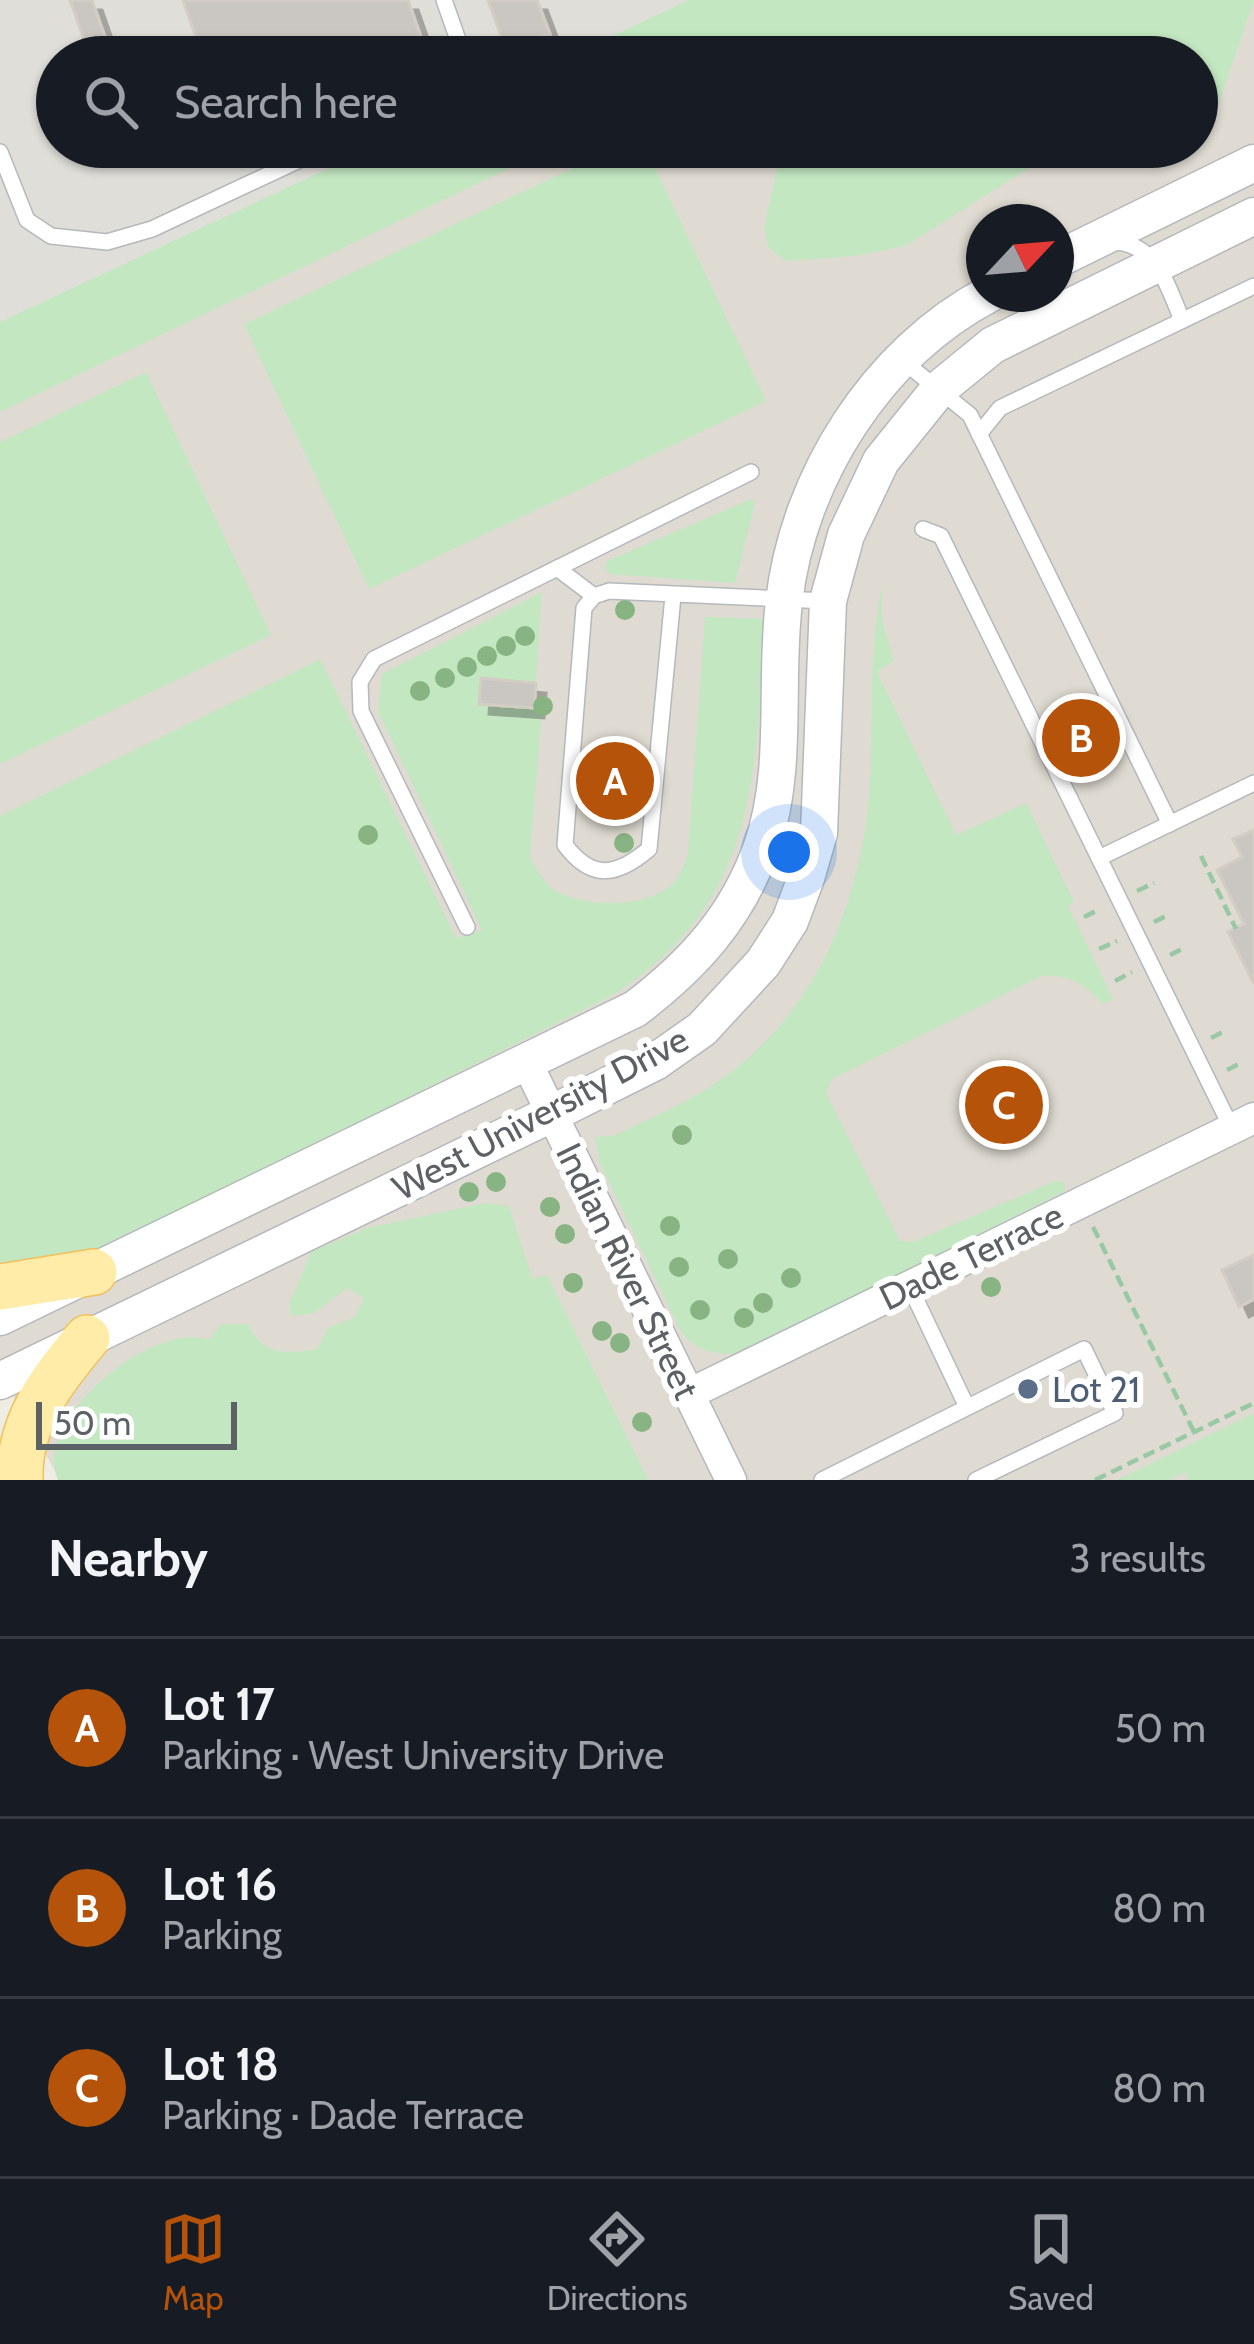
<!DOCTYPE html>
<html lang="en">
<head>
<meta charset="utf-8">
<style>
	body { margin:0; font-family:Cabin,sans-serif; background:#20242c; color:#f1f3f6 }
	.compass { position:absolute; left:966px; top:204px; width:108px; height:108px; border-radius:50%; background:#171b24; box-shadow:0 3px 9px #0004; rotate:64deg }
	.scale { position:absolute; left:36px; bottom:30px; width:201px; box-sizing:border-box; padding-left:12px; border:6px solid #5c6165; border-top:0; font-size:33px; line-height:42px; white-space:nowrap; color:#5c6165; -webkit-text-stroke:9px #fff; paint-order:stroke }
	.you { position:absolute; left:789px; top:852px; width:42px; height:42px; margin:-30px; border:9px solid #fff; border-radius:50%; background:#1a73e8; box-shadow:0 0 0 18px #1a73e833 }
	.badge { display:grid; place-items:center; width:78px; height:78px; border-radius:50%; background:#b45309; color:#fff; font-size:39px; font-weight:700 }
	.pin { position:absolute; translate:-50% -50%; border:6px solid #fff; box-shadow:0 3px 12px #0006 }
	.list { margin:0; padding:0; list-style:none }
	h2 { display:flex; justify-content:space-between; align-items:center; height:156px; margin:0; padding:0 48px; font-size:51px }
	h2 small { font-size:39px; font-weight:400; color:#9ea1a6 }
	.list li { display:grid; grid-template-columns:78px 1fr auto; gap:36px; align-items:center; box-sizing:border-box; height:180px; padding:0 48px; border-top:3px solid #363941 }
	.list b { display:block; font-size:45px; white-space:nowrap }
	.list p { margin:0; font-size:39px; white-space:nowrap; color:#9ea1a6 }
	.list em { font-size:39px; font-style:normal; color:#9ea1a6 }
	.icon { flex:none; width:66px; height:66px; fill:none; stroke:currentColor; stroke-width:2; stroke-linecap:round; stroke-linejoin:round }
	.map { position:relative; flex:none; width:1254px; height:1480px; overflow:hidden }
	.search { position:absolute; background:#171b24; box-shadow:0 3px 9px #0004; left:36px; right:36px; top:36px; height:132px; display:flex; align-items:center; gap:30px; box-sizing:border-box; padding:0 42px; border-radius:66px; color:#9ea1a6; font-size:45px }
	.sheet { height:696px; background:#171b24 }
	nav { display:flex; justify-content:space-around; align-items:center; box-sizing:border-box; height:168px; border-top:3px solid #363941; background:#171b24; font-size:33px; color:#9ea1a6 }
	nav a { display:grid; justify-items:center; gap:6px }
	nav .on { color:#b45309 }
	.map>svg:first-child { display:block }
	.industrial { fill:#e0ded9 }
	.education { fill:#dfdbd2; fill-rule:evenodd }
	.green { fill:#c3e7c1 }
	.building { fill:#cac7c2; stroke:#d4cdc3; stroke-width:3; filter:url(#shadow) }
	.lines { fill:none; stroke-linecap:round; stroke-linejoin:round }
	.service-casing { stroke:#b5b8bc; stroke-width:18 }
	.minor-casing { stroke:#b5b8bc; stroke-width:33 }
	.tertiary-casing { stroke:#b5b8bc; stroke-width:39 }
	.primary-casing { stroke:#f3bf59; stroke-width:48 }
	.path { stroke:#99c8a4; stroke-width:4.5; stroke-dasharray:12 6; stroke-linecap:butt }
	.service { stroke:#fff; stroke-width:15 }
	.minor { stroke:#fff; stroke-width:30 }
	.tertiary { stroke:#fff; stroke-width:36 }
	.primary { stroke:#ffeca9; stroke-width:45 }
	.tree { fill:#88b383 }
	.service-dot { fill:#5c6f8a; stroke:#fff; stroke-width:4.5 }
	.labels { text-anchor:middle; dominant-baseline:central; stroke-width:12; stroke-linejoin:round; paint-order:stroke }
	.street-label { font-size:36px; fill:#5c6165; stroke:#fff }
	.service-label { font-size:36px; fill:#4e5e75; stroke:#fff; text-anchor:start }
</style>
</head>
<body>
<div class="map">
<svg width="1254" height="1480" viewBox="0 0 1254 1480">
	<defs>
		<filter id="shadow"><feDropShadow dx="10" dy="10" stdDeviation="0" flood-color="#0004"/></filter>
	</defs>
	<rect width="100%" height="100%" fill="#efece4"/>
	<path class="industrial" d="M0 0H689L567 57H57V147H374L0 322Z"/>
	<path class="education" d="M689 0H1254V1480H60L0 1372V322L374 147H1197V57H567ZM984 222H1056V294H984Z"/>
	<g class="green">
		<path d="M689 0H1254L1214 117 1197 126V57H567Z"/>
		<path d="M374 147H554L0 412V322Z"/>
		<path d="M617 147H645L766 401 369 589 244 324Z"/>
		<path d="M782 147H1055L1048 156 905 246 855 256 786 261 768 248 764 228Z"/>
		<path d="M146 372 271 635 0 764V442Z"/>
		<path d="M751 499 755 503 735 583 610 574 605 568 607 561Z"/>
		<path d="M882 586V621L894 660 877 672 956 835 1026 803 1074 902 1068 906 1113 999 1103 1004C1086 985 1068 974 1042 976L832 1079 826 1093 900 1241 913 1242 1055 1181 1064 1182 1065 1191 737 1354C712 1354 693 1351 679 1328L600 1163 595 1137 613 1136C651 1118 692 1101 727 1075 820 1007 865 891 870 779 873 715 869 649 882 586Z"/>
		<path d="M542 592 534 708 542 709 530 857C537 870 546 887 560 893 589 907 646 908 671 885 681 876 684 865 688 852L705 617 766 619C754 776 760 900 613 995L84 1259 0 1274V816L320 659 456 938 482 930 378 711 382 674Z"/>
		<path d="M485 1203 509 1206 532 1278 547 1275 648 1480H58C31 1421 152 1319 209 1340L221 1324H248C263 1356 286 1354 317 1349L328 1328 355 1317 364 1298 347 1288 314 1313 290 1316V1303L311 1252 367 1228Z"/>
		<path d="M1254 1413V1480H1189L1185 1472 1169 1480H1117Z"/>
	</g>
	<g class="building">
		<path d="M70 0H92L112 57H90Z"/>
		<path d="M183 0H408L427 54 418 57H203Z"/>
		<path d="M488 0H537L550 34 506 50Z"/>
		<path d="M481 678 536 683 534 708 479 704Z"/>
		<path d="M1254 830V984L1228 932 1244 924 1217 870 1242 857 1233 839Z"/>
		<path d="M1254 1255V1299L1239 1307 1222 1270Z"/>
	</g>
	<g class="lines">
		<defs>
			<g id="service">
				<path d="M444 0 457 37 459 57"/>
				<path d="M0 152 27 220 51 236 107 242 152 229 327 147"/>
				<path d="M1116 242C1157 245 1168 287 1182 320"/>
				<path d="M903 361 970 415 1170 824"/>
				<path d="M979 434 1000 408 1254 286"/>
				<path d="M923 529 941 536 1232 1129"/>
				<path d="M557 568 594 596"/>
				<path d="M673 596 649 849C617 876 592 881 565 845L584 608 594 596 609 591 827 601"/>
				<path d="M1099 858 1254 783"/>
				<path d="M467 927 361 711 360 682 374 659 751 472"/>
				<path d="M910 1287 966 1405"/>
				<path d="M822 1480 1084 1349 1115 1413 976 1480"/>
			</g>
			<g id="minor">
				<path d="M526 1061 731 1480"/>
				<path d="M689 1394 1254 1118"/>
			</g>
			<g id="tertiary">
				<path d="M1056 260 1254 163"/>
				<path d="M0 1317 635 1009C693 965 738 916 762 846 789 770 774 681 784 602 798 478 877 353 989 294"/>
				<path d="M0 1381 551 1114 655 1062 702 1029 763 963 790 921 806 878 819 833 828 601 846 535 881 461 939 389 993 345 1254 216"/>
			</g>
			<g id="primary">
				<path d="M0 1287 94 1272"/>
				<path d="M20 1480C18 1422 52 1380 87 1338"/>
			</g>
		</defs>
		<use href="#service" class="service-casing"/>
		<use href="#minor" class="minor-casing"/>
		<use href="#tertiary" class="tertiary-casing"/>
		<use href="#primary" class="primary-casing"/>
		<g class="path">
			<path d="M1201 856 1236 929"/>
			<path d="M1137 891 1154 883"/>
			<path d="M1084 917 1100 909"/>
			<path d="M1154 922 1170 914"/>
			<path d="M1099 949 1117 941"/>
			<path d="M1170 955 1186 947"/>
			<path d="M1115 981 1132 972"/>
			<path d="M1211 1038 1227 1030"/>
			<path d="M1227 1070 1243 1062"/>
			<path d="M1093 1227 1194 1432"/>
			<path d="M1095 1480 1254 1403"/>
		</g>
		<use href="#service" class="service"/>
		<use href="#minor" class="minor"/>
		<use href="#tertiary" class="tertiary"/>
		<use href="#primary" class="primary"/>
	</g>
	<g class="tree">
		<circle cx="625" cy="610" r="10"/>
		<circle cx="525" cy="636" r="10"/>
		<circle cx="506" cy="646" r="10"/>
		<circle cx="487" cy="656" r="10"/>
		<circle cx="467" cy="667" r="10"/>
		<circle cx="445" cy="678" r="10"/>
		<circle cx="420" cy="691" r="10"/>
		<circle cx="543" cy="706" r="10"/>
		<circle cx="368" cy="835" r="10"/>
		<circle cx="624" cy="843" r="10"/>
		<circle cx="682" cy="1135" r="10"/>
		<circle cx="496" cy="1182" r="10"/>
		<circle cx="469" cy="1192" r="10"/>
		<circle cx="550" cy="1207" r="10"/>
		<circle cx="670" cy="1226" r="10"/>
		<circle cx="565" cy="1234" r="10"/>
		<circle cx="728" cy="1259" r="10"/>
		<circle cx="679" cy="1267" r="10"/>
		<circle cx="791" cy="1278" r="10"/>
		<circle cx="573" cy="1283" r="10"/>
		<circle cx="991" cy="1287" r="10"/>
		<circle cx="763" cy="1303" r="10"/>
		<circle cx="700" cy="1310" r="10"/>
		<circle cx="744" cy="1318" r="10"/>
		<circle cx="602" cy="1331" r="10"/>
		<circle cx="620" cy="1343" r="10"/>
		<circle cx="642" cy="1422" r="10"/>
	</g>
	<circle class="service-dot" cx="1028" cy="1389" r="12"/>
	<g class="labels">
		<g class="street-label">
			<text transform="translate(540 1113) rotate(-28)">West University Drive</text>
			<text transform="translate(971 1256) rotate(-26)">Dade Terrace</text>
			<text transform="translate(628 1271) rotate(64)">Indian River Street</text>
		</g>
		<g class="service-label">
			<text x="1052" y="1389">Lot 21</text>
		</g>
	</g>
</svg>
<svg class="compass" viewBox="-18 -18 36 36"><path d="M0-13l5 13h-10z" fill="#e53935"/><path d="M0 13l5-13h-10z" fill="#9ea1a6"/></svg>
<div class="scale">50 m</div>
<div class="you"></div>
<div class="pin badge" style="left:615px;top:781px">A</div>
<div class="pin badge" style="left:1081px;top:738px">B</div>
<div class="pin badge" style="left:1004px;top:1105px">C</div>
<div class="search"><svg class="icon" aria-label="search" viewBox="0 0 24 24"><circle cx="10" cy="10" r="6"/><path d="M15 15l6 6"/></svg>Search here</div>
</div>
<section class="sheet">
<h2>Nearby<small>3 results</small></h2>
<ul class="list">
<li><span class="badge">A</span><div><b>Lot 17</b><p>Parking · West University Drive</p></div><em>50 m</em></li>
<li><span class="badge">B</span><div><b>Lot 16</b><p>Parking</p></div><em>80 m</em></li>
<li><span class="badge">C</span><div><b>Lot 18</b><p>Parking · Dade Terrace</p></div><em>80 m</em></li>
</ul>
</section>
<nav>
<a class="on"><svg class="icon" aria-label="map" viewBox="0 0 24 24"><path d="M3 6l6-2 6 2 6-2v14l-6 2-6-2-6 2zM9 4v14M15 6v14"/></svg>Map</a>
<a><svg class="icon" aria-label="directions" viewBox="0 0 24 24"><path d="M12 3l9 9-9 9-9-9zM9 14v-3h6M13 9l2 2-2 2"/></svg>Directions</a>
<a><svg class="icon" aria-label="saved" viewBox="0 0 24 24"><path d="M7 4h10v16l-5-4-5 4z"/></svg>Saved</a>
</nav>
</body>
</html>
